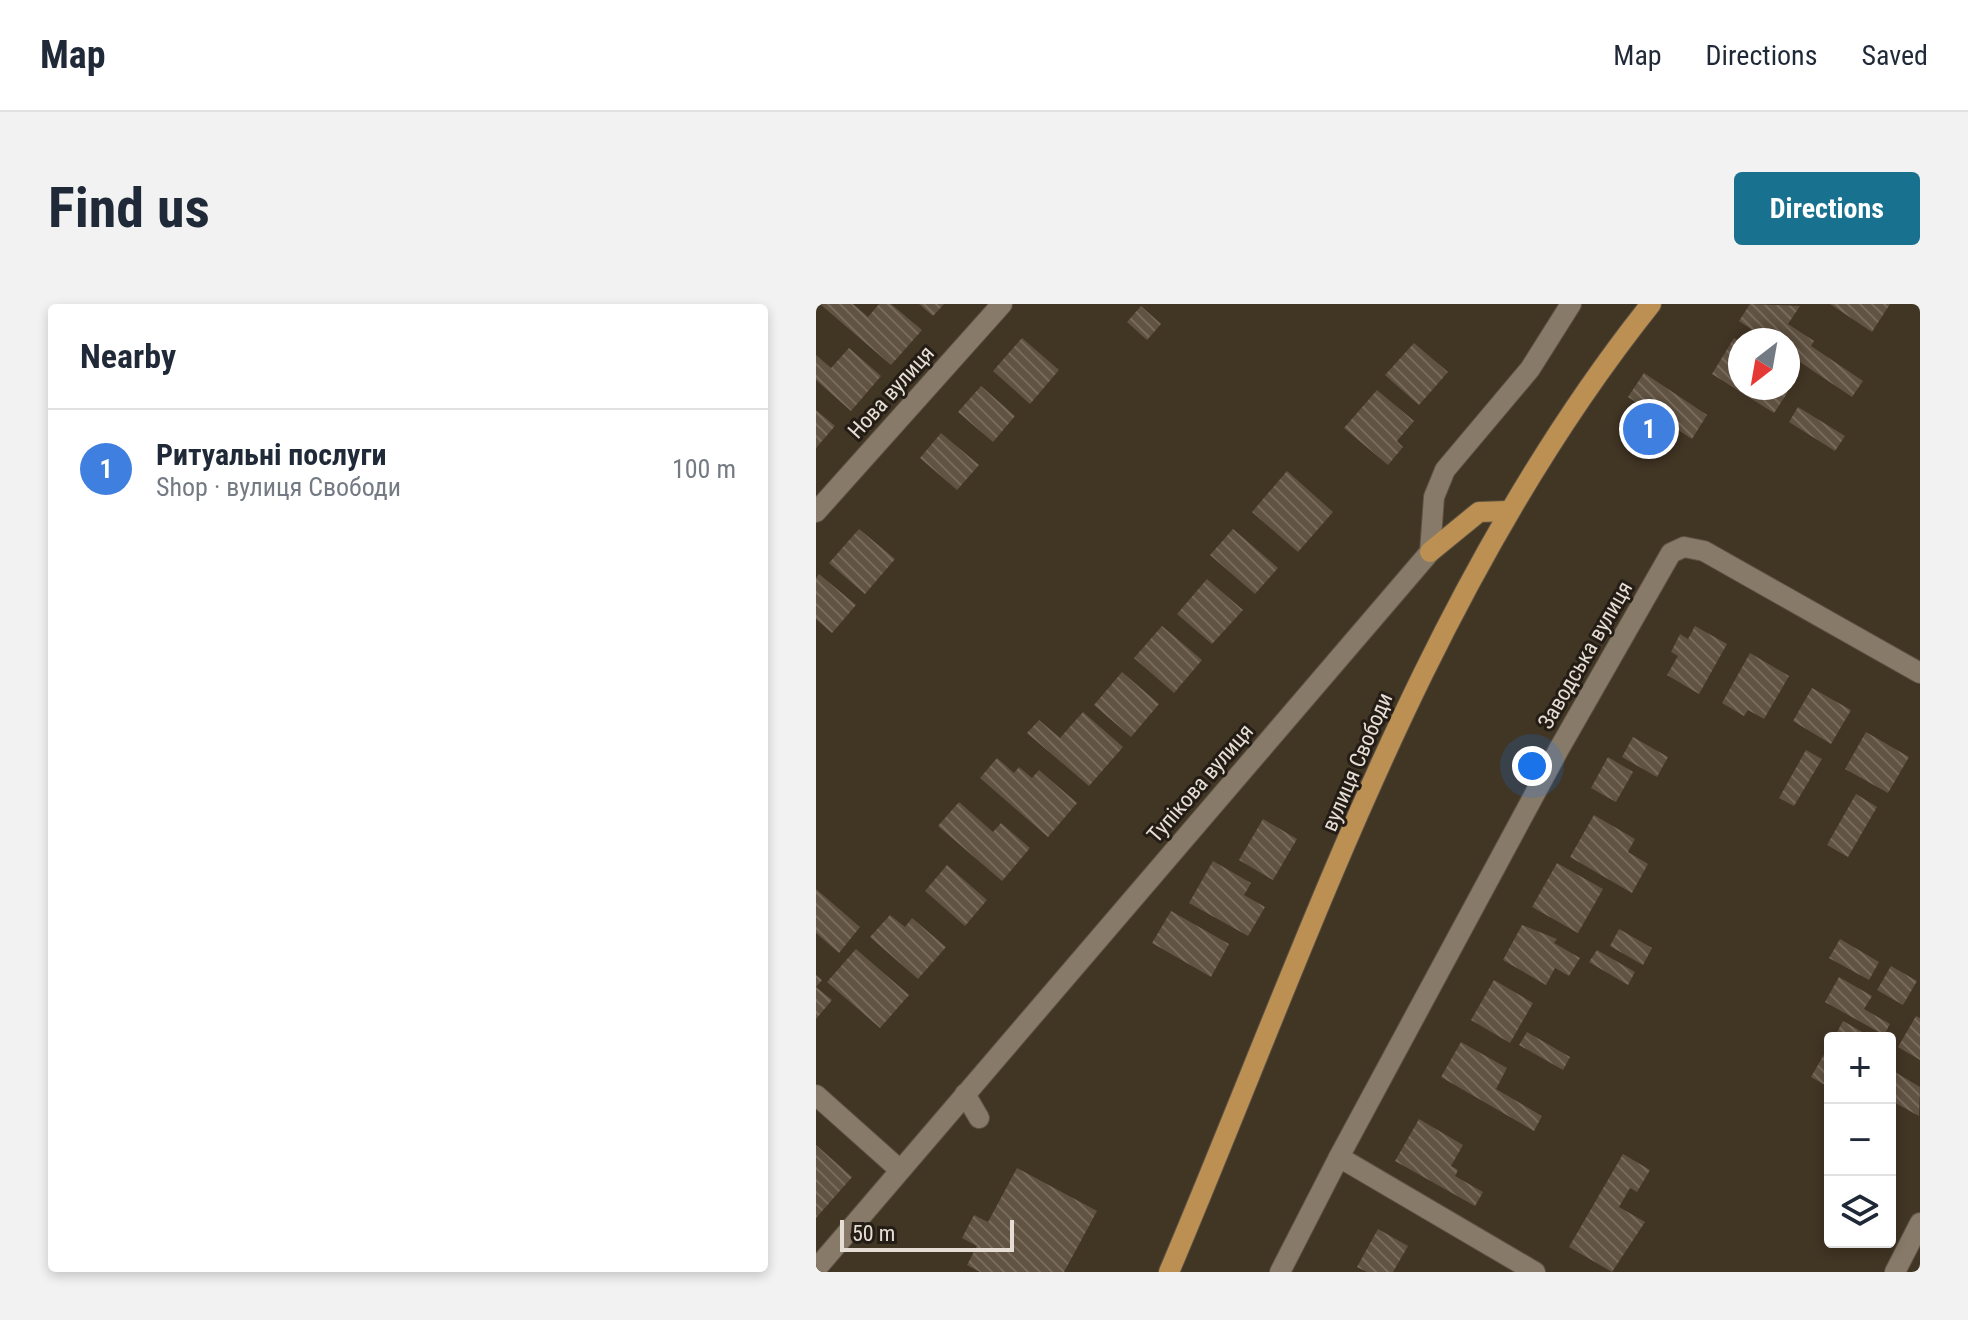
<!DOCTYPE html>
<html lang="en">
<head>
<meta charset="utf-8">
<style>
	body { margin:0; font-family:"Roboto Condensed",sans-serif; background:#f2f2f3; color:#1f2937 }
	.controls { position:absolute; right:24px; bottom:24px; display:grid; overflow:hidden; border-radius:8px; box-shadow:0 4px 12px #0003 }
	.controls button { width:72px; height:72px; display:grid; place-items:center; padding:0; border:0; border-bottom:2px solid #e0e1e3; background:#fff; color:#1f2937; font:40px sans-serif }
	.compass { position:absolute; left:912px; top:24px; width:72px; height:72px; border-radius:50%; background:#fff; box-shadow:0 4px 12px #0003; rotate:211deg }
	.scale { position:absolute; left:24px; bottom:20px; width:174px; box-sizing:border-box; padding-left:8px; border:4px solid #e6ded4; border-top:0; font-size:22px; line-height:28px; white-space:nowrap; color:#e6ded4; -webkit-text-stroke:6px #231d16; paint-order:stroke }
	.you { position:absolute; left:716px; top:462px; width:28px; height:28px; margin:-20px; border:6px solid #fff; border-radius:50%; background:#1a73e8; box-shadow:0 0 0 12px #1a73e833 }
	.badge { display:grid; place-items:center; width:52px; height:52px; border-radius:50%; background:#18718f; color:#fff; font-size:26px; font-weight:700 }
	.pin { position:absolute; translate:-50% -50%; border:4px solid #fff; box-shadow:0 2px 8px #0006 }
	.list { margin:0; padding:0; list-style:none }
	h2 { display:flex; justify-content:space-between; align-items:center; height:104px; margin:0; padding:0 32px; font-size:34px }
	h2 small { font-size:26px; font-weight:400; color:#747a83 }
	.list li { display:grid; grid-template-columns:52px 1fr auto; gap:24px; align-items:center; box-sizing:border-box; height:120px; padding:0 32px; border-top:2px solid #e0e1e3 }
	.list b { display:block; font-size:30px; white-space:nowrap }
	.list p { margin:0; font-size:26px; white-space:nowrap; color:#747a83 }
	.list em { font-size:26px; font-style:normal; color:#747a83 }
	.icon { flex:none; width:44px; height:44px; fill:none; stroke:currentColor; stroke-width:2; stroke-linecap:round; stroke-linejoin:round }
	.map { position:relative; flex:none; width:1104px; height:968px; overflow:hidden; border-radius:8px }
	header { display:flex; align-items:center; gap:48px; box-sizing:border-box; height:112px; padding:0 40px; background:#fff; border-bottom:2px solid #e0e1e3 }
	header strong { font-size:38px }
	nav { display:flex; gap:44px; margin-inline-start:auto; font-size:28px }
	.intro { display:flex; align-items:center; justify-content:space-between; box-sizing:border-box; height:192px; padding:0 48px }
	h1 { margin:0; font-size:56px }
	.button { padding:20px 36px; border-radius:8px; background:#18718f; color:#fff; font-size:28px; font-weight:700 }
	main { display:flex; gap:48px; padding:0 48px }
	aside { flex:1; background:#fff; border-radius:8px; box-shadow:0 4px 12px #0003 }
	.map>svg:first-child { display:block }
	.building { fill:url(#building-back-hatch) }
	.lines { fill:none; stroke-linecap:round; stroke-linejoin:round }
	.minor-casing { stroke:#5d5245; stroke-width:22 }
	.major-casing { stroke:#5d5245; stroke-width:22 }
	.minor { stroke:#887a68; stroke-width:20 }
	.major { stroke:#bc9052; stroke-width:20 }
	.labels { text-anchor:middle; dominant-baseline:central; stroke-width:6; stroke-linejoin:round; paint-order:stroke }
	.street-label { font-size:22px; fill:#e6ded4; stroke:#231d16 }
</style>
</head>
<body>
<header>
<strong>Map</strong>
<nav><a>Map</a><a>Directions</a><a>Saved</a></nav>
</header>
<div class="intro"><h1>Find us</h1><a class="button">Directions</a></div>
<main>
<aside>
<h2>Nearby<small></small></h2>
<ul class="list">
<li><span class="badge" style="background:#3f7fe0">1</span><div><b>Ритуальні послуги</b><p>Shop · вулиця Свободи</p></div><em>100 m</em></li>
</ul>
</aside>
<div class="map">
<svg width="1104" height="968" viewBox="0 0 1104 968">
	<defs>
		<pattern id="building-back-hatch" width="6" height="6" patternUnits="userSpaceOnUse" patternTransform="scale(2)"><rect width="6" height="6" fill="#615342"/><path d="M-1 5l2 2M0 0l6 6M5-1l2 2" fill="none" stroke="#786b5c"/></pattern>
	</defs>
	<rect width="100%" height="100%" fill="#413524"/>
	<g class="building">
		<path d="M4 0H37L52 13 63 0H75L106 26 75 61Z"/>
		<path d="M103 0H128L117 12Z"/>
		<path d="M934 0 984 2 972 20 998 37 995 42 1047 77 1036 93 972 50V36H951L923 17Z"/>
		<path d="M1014 0H1074L1056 28Z"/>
		<path d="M325 2 345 20 331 36 311 18Z"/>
		<path d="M206 34 243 66 214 100 177 67Z"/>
		<path d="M918 34 924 38V84H966L972 88 958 109 896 70Z"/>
		<path d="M598 39 632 68 603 101 569 71Z"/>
		<path d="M33 44 65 72 35 107 0 76V51L15 64Z"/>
		<path d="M828 69 891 111 876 135 812 93Z"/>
		<path d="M165 82 199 112 177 138 142 108Z"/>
		<path d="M561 86 598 117 581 137 587 143 572 161 528 124Z"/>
		<path d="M982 103 1029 132 1019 147 973 118Z"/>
		<path d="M0 106 19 122 0 144Z"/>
		<path d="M125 129 163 161 141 186 104 154Z"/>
		<path d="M471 167 517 208 482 248 436 208Z"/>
		<path d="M43 225 79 255 49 290 13 259Z"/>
		<path d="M417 225 462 264 439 290 394 251Z"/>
		<path d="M3 270 40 301 16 329 0 315V274Z"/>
		<path d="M391 275 427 306 396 340 361 310Z"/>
		<path d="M346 322 386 356 358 389 318 354Z"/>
		<path d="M879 322 911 340 883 390 851 371 862 352 855 348 864 330 872 335Z"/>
		<path d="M934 349 973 372 948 415 932 406 928 412 906 399Z"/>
		<path d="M306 368 343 400 315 433 278 401Z"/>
		<path d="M996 384 1035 406 1015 440 977 417Z"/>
		<path d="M267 408 307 443 273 482 211 429 223 416 244 434Z"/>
		<path d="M1050 428 1093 453 1072 489 1029 465Z"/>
		<path d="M817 433 852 453 841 473 806 453Z"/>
		<path d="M990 446 1006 455 978 502 963 494Z"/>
		<path d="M792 453 817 468 800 498 775 484Z"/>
		<path d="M181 454 198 469 203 463 216 474 223 466 261 499 232 533 164 474Z"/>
		<path d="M1040 490 1061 503 1032 553 1011 541Z"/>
		<path d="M143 498 177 528 185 519 214 544 186 577 122 522Z"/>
		<path d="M778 511 819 535 812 548 832 560 816 589 754 553Z"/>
		<path d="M447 515 481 535 457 576 423 556Z"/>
		<path d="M397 557 435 579 428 591 449 603 432 632 373 599Z"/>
		<path d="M741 559 787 585 762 629 716 603Z"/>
		<path d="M131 561 171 596 149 622 109 587Z"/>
		<path d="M0 585 44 623 23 649 0 629Z"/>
		<path d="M355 607 413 640 395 673 336 639Z"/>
		<path d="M74 611 89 623 96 614 130 643 102 675 54 633Z"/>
		<path d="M706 621 741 635 738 639 764 654 753 672 739 664 730 681 687 656Z"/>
		<path d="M803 625 836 644 827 661 794 642Z"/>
		<path d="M1024 635 1063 658 1053 676 1013 654Z"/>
		<path d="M40 645 93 691 64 724 11 678Z"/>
		<path d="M781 646 819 668 812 681 773 658Z"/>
		<path d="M1075 662 1101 677 1087 701 1061 686Z"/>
		<path d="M0 671 6 676 0 683 16 696 0 715Z"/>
		<path d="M1023 673 1056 692 1048 705 1074 720 1068 731 1009 698Z"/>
		<path d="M678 676 717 699 694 739 655 716Z"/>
		<path d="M1100 712 1104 714V756L1082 743Z"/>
		<path d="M1027 717 1057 734H1018Z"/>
		<path d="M711 728 754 753 747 766 703 741Z"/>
		<path d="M645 738 691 764 680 785 726 812 718 827 625 773Z"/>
		<path d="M1014 740V784L995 773Z"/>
		<path d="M1074 765 1104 783 1103 812 1074 796Z"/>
		<path d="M603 815 647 841 635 862 642 866 639 872 667 888 659 902 579 857Z"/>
		<path d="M0 841 36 873 0 914Z"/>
		<path d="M807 850 834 866 821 888 814 884 803 903 829 918 796 968 753 943Z"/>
		<path d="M201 864 281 907 248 968H164L151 961 161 942 146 934 158 911 172 918Z"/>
		<path d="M562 925 592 942 577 968H551L541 963Z"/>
	</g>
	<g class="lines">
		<defs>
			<g id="minor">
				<path d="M0 208 186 0"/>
				<path d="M149 790 163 814"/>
				<path d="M0 791 84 866"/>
				<path d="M0 965 614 248 618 193 629 166 714 65 755 0"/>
				<path d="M464 968 523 853"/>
				<path d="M719 968 523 853 743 445 855 249 868 243 888 247 1104 369"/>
				<path d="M1079 968 1104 919"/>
			</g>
			<g id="major">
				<path d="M614 248 663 208 692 207"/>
				<path d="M353 968C493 638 609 283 835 0"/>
			</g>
		</defs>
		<use href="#minor" class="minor-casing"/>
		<use href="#major" class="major-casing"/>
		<use href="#minor" class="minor"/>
		<use href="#major" class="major"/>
	</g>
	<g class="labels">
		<g class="street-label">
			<text transform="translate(75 88) rotate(-48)">Нова вулиця</text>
			<text transform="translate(769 351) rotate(-60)">Заводська вулиця</text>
			<text transform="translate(541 458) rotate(-67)">вулиця Свободи</text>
			<text transform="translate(384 479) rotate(-49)">Тупікова вулиця</text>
		</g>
	</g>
</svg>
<div class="controls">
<button>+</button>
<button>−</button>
<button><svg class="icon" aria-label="layers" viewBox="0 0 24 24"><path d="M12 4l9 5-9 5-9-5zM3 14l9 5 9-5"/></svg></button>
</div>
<svg class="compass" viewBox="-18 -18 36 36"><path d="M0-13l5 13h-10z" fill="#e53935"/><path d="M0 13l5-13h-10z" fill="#747a83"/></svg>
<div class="scale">50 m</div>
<div class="you"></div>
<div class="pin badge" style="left:833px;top:125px;background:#3f7fe0">1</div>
</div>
</main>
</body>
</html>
